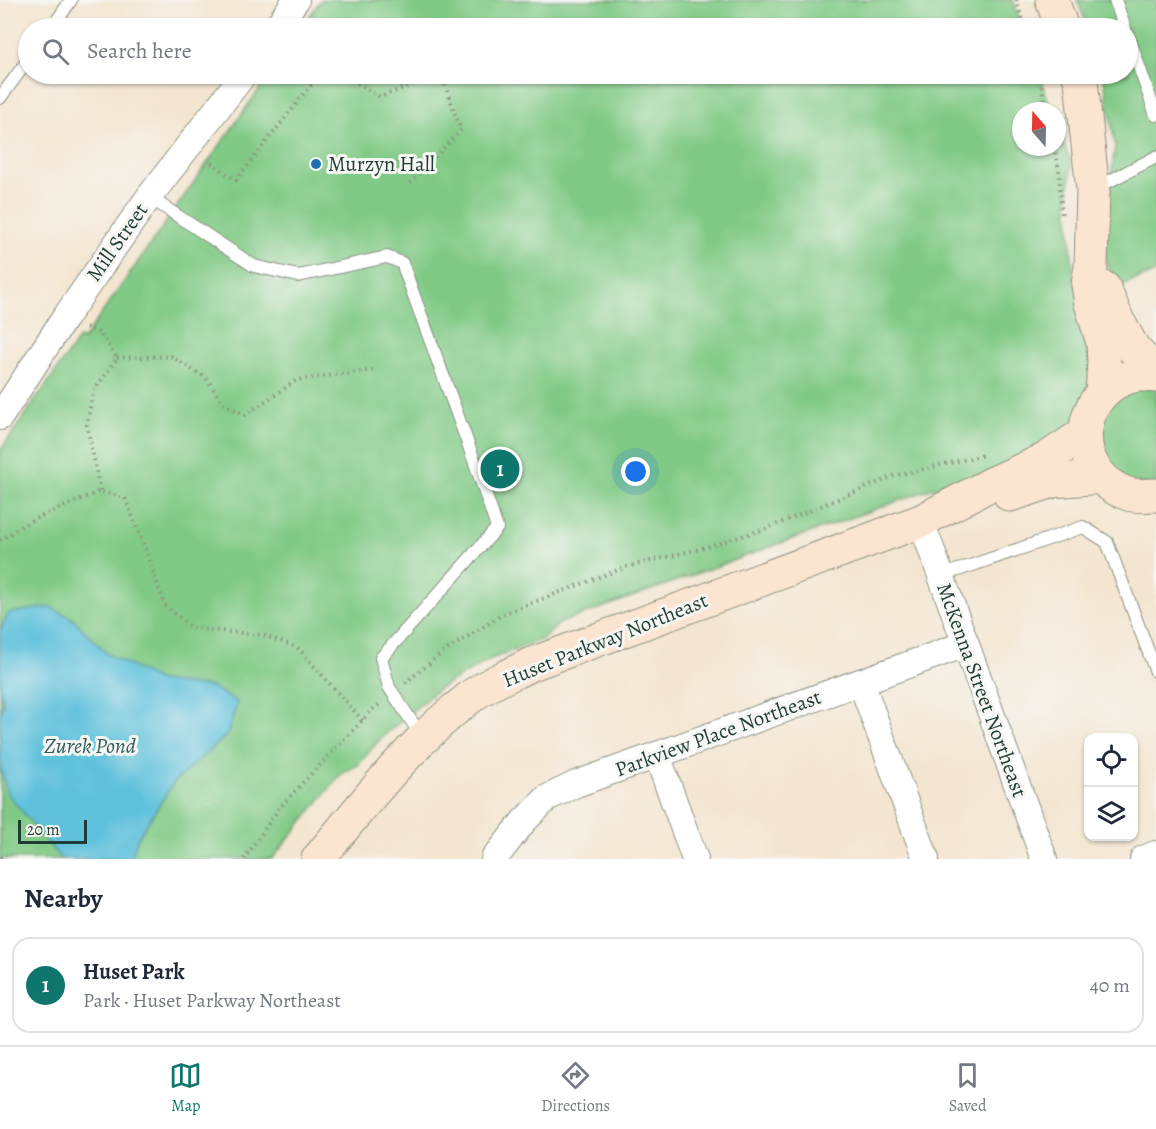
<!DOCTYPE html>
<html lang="en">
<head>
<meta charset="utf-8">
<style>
	body { margin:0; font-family:Alegreya,serif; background:#f6f6f7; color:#1f2937 }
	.controls { position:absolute; right:18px; bottom:18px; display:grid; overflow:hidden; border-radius:12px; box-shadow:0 2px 4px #0004 }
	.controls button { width:54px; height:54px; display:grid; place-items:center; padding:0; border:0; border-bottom:2px solid #e0e1e3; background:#fff; color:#1f2937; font:30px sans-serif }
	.compass { position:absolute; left:1012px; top:102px; width:54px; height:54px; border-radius:50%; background:#fff; box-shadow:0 2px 4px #0004; rotate:340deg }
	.scale { position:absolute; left:18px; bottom:15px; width:69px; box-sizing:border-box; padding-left:6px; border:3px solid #1f3d34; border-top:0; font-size:16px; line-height:21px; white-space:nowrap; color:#1f3d34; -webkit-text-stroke:4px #f6f6f2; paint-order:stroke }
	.you { position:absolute; left:636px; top:472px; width:21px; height:21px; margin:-15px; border:4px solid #fff; border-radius:50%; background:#1a73e8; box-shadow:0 0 0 9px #1a73e833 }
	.badge { display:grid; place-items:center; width:39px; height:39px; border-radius:50%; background:#0f766e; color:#fff; font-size:20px; font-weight:700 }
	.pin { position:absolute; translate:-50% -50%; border:3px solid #fff; box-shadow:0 2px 6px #0006 }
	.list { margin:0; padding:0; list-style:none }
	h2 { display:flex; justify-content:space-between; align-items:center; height:78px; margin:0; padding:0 24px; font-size:26px }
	h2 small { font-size:20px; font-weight:400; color:#747a83 }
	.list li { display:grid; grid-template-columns:39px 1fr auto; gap:18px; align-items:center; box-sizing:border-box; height:96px; margin:0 12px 12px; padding:0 12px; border:2px solid #e0e1e3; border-radius:18px }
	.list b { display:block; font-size:22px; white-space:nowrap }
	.list p { margin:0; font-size:20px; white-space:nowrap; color:#747a83 }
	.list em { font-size:20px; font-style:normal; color:#747a83 }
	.icon { flex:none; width:33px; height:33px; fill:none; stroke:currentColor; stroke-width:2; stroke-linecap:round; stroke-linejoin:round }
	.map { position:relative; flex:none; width:1156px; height:859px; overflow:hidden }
	.search { position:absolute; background:#fff; box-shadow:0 2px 4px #0004; left:18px; right:18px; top:18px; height:66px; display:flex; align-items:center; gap:15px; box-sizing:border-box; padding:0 21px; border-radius:33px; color:#747a83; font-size:22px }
	.sheet { height:186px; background:#fff }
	nav { display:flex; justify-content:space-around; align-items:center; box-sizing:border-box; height:84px; border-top:2px solid #e0e1e3; background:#fff; font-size:16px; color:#747a83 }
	nav a { display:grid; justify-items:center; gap:3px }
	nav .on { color:#0f766e }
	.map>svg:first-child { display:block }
	.green { fill:#81ca86; stroke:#50845d; stroke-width:1.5 }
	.water { fill:#5ec1dc; stroke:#3e7f88; stroke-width:1.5 }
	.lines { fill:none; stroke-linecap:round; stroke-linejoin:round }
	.lane-casing { stroke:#8a9182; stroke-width:14 }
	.street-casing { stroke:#8a9182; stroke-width:28 }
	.secondary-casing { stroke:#8a9182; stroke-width:35 }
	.path { stroke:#8a9182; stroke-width:4; stroke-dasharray:1.5 4.5; stroke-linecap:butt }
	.lane { stroke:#fff; stroke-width:12 }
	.street { stroke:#fff; stroke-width:26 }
	.secondary { stroke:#fce5d0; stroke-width:33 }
	.poi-dot { fill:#1f6fb2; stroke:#f6f6f2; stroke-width:2 }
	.labels { text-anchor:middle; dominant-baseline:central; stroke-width:6; stroke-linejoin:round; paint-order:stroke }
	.poi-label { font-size:21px; fill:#1f3d34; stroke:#f6f6f2; text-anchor:start }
	.street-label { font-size:21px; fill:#1f3d34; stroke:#f6f6f2 }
	.water-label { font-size:22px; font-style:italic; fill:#2f5e5e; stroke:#f6f6f2 }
</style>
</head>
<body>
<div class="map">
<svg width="1156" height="859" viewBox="0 0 1156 859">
	<rect width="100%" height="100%" fill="#f6f6f2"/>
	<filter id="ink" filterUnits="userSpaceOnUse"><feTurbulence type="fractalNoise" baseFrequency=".0167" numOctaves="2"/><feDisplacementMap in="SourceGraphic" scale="12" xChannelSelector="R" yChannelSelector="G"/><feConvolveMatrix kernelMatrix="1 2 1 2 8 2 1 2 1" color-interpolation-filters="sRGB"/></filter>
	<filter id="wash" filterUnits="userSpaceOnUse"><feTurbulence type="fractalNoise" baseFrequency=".008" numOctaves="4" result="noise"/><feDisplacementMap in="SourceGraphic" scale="24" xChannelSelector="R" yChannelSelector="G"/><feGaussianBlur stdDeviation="1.35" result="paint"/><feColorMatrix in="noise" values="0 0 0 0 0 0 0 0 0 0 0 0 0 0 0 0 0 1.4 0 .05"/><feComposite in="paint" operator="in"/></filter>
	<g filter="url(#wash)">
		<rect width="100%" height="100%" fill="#f4e5d0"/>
		<g class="green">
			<path d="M321 0H1013L1023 28H301Z"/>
			<path d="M1077 0H1156V272L1114 288 1103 244 1115 145 1103 74H1128V28H1088Z"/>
			<path d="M270 74H1039L1052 111H1021V147H1057V125L1071 164 1068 206 1074 280 1095 351 1094 392 1074 419 1049 444 968 484 953 481 560 623 543 639 491 659 438 689 380 739 358 765 342 773 272 859H0V451L79 338 83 340Z"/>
			<path d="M1156 387V485L1128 482 1104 460 1098 427 1104 411 1129 389Z"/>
		</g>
		<path class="water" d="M50 607 72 618 107 654 160 681 212 687 237 702 228 734 174 782 137 839 131 859H61L7 793 0 765V714L3 702 0 689V631L9 613Z"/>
	</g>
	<g filter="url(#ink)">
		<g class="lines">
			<defs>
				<g id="lane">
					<path d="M1115 0 1125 28"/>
					<path d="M52 28 71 0"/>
					<path d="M1128 35 1156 115"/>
					<path d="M0 98 28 60"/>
					<path d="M1094 189 1156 157"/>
					<path d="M149 197 254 266 298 276 387 257 402 263 475 463 497 528 381 658 389 687 422 737"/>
					<path d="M941 576 1083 527 1107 542 1156 672"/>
				</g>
				<g id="street">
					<path d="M276 28 296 0"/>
					<path d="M0 417 64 319 149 197 244 74"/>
					<path d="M921 521 1044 859"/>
					<path d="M861 682 926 859"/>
					<path d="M657 755 695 859"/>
					<path d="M494 859 524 821 547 798 576 784 966 644"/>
					<path d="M1143 859 1156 854"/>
				</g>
				<g id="secondary">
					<path d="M1052 0 1062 28"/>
					<path d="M1078 74 1081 81 1093 190 1091 267 1088 285 1091 304 1103 343 1104 363 1102 393"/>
					<path d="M1104 288 1118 321 1133 348 1156 373"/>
					<path d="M1156 376C1150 376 1143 374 1137 375 1074 387 1066 473 1128 494 1137 497 1147 495 1156 495"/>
					<path d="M1010 495 1053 481 1102 477"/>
					<path d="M318 859C366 801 412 741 473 695 488 684 512 674 529 665L921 521 991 484 1046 459 1085 433"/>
				</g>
			</defs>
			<use href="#lane" class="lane-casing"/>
			<use href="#street" class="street-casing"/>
			<use href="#secondary" class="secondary-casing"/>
			<g class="path">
				<path d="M1016 0 1025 28"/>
				<path d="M296 74 312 84"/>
				<path d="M342 74 380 97 439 74"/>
				<path d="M1039 74 1047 111"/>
				<path d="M1054 147 1059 169 1062 218"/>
				<path d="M211 163 236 180 320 74"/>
				<path d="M410 183 461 130 441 74"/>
				<path d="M86 327 100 333 117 358 93 392 87 425 100 491"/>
				<path d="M117 358 171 356 206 378 223 403 245 415 297 380 373 370"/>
				<path d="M0 540 30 521 100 491 125 498 147 553 164 604 191 628 262 635 297 647 363 721"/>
				<path d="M405 683 442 653 505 613 626 567 699 549 765 529 894 476 984 455"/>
				<path d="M0 857 2 859"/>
				<path d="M244 859 280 807 372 710 381 703"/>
			</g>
			<use href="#lane" class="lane"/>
			<use href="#street" class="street"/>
			<use href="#secondary" class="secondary"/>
		</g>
	</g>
	<circle class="poi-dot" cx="316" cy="164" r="6"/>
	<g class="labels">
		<g class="poi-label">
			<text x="328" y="164">Murzyn Hall</text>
		</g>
		<g class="street-label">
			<text transform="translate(117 242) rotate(-55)">Mill Street</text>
			<text transform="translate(605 640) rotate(-22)">Huset Parkway Northeast</text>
			<text transform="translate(982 690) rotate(70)">McKenna Street Northeast</text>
			<text transform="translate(718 733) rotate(-20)">Parkview Place Northeast</text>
		</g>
		<g class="water-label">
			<text x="90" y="746">Zurek Pond</text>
		</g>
	</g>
</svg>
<div class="controls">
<button><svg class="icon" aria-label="locate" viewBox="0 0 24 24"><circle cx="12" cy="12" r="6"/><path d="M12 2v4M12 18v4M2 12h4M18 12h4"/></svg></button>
<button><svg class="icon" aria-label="layers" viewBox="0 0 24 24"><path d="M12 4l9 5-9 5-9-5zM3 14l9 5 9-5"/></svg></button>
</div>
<svg class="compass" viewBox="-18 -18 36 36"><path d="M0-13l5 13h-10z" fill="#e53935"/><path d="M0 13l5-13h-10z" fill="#747a83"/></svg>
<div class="scale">20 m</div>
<div class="you"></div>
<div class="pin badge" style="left:500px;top:469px">1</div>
<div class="search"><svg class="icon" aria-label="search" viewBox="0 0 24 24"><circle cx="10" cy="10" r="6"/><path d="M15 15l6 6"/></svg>Search here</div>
</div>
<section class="sheet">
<h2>Nearby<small></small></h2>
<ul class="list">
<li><span class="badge">1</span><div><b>Huset Park</b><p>Park · Huset Parkway Northeast</p></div><em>40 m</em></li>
</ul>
</section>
<nav>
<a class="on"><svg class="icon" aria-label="map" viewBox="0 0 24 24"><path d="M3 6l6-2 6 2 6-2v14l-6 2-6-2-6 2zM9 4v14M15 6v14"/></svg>Map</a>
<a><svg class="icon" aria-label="directions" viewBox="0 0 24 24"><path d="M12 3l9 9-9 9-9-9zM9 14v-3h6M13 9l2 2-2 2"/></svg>Directions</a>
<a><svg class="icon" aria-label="saved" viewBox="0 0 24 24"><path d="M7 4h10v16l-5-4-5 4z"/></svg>Saved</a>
</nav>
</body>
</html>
